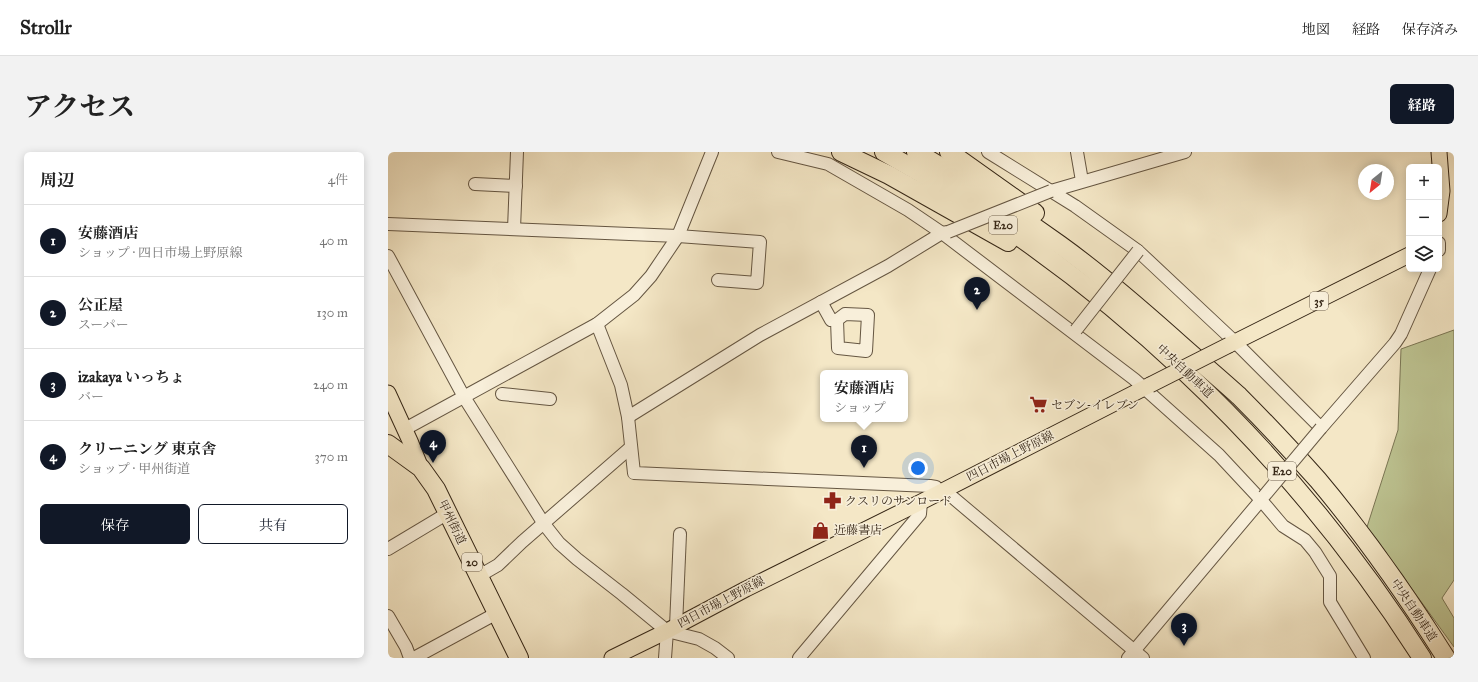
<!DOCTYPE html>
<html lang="ja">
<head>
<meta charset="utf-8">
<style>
	body { margin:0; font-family:"IM FELL Great Primer","Noto Serif JP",serif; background:#f2f2f2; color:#222 }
	.controls { position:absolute; right:12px; top:12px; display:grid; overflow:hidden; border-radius:6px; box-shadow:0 2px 10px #0003 }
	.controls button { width:36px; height:36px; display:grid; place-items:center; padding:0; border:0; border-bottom:1px solid #e0e0e0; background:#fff; color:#222; font:20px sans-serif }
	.compass { position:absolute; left:970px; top:12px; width:36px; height:36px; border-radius:50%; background:#fff; box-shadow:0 2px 10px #0003; rotate:210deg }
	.you { position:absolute; left:530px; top:316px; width:14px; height:14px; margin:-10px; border:3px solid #fff; border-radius:50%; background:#1a73e8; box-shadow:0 0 0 6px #1a73e833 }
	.badge { display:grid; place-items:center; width:26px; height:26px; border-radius:50%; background:#111827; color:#fff; font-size:13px; font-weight:700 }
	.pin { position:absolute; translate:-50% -33px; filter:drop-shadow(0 1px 2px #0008) }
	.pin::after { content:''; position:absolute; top:21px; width:14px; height:12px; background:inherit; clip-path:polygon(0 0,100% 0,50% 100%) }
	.popup { position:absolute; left:432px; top:218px; width:88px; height:52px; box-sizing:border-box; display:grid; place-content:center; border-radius:6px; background:#fff; filter:drop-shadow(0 1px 3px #0005); font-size:13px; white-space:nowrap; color:#767676 }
	.popup b { font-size:15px; color:#222 }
	.popup::after { content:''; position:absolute; left:50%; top:100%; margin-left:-8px; border:8px solid transparent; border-top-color:#fff }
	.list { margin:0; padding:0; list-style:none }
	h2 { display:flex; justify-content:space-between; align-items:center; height:52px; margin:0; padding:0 16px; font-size:17px }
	h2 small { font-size:13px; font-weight:400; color:#767676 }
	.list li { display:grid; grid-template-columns:26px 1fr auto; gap:12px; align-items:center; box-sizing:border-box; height:72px; padding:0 16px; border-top:1px solid #e0e0e0 }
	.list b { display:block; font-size:15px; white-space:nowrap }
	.list p { margin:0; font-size:13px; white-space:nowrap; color:#767676 }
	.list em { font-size:13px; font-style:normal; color:#767676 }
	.actions { display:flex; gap:8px; padding:12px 16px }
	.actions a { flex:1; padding:9px 0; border:1px solid #111827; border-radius:6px; text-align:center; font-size:14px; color:#111827 }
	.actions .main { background:#111827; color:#fff }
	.icon { flex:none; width:22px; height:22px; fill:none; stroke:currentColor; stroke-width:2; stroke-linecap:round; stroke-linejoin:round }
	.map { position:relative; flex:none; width:1066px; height:506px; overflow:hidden; border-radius:6px }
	header { display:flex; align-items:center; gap:24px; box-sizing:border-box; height:56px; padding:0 20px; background:#fff; border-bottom:1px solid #e0e0e0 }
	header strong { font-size:19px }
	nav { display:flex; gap:22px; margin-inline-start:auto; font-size:14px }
	.intro { display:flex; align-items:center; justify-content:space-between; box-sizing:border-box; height:96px; padding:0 24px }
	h1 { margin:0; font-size:28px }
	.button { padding:10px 18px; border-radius:6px; background:#111827; color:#fff; font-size:14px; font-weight:700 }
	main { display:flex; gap:24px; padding:0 24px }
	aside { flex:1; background:#fff; border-radius:6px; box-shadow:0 2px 10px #0003 }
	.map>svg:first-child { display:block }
	.green { fill:#bec593; stroke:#7a7654 }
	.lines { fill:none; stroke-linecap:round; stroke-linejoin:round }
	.minor-casing { stroke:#655642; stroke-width:14 }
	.major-casing { stroke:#352616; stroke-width:17 }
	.highway-casing { stroke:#352616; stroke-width:20 }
	.minor { stroke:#f8efda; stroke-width:12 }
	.major { stroke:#f4e7c6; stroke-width:15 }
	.highway { stroke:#f4e7c6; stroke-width:18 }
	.minor-bridge-casing { stroke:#655642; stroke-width:14; stroke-linecap:butt }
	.major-bridge-casing { stroke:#352616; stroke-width:17; stroke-linecap:butt }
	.minor-bridge { stroke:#f8efda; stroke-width:12 }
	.major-bridge { stroke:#f4e7c6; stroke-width:15 }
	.labels { text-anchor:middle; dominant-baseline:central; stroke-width:3; stroke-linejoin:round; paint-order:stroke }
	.shield { fill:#f8efda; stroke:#706251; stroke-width:1 }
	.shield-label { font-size:11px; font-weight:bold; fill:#352616 }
	.street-label { font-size:12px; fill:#352616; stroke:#f8efda }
	.poi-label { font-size:12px; fill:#352616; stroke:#f8efda; text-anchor:start }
</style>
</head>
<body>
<header>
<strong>Strollr</strong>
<nav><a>地図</a><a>経路</a><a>保存済み</a></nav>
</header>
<div class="intro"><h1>アクセス</h1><a class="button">経路</a></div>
<main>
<aside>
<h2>周辺<small>4件</small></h2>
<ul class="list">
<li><span class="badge">1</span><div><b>安藤酒店</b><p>ショップ · 四日市場上野原線</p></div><em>40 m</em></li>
<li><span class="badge">2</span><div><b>公正屋</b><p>スーパー</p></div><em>130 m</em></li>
<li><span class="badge">3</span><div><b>izakaya いっちょ</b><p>バー</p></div><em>240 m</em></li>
<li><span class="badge">4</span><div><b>クリーニング 東京舎</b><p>ショップ · 甲州街道</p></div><em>370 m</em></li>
</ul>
<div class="actions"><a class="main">保存</a><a>共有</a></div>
</aside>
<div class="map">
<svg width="1066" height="506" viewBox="0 0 1066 506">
	<rect width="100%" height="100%" fill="#f4e7c6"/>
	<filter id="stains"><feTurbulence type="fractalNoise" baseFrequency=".005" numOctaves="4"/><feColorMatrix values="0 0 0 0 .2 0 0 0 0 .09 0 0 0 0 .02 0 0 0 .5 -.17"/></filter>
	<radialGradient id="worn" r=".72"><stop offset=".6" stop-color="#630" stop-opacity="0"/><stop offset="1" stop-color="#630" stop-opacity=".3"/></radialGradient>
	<path class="green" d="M1066 178V428L1054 446 1066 466V495L979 375 1010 278 1013 197Z"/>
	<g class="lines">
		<defs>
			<g id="minor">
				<path d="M390 0 440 12 520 58 554 81 746 227 831 303 873 348 895 374 917 388 927 400 942 424V450L976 506"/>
				<path d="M600 0 687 54 750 99 847 190 933 276 1007 191 1013 182 1042 117"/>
				<path d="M689 0 694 29"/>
				<path d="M87 32 128 34"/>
				<path d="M663 39 797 0"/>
				<path d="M0 72 290 84 372 90 369 131 330 128"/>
				<path d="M126 77 129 0"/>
				<path d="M1051 91V98"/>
				<path d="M0 104 76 245 156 372 171 391 189 407 234 442 279 479 311 487 327 496 340 506"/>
				<path d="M433 150 443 168H449L457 162 480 163 478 199 450 196 449 168"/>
				<path d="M209 172 233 233 240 265 246 321 542 334 548 335 551 340"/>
				<path d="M114 242 162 247"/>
				<path d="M240 265 372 183 500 114 554 81 560 80"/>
				<path d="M17 277 209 172 246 143 263 124 290 84 324 0"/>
				<path d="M556 338 755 506"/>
				<path d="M0 397 60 361"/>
				<path d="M91 424 110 413 134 390 242 296"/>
				<path d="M0 464 18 495 22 506"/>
				<path d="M288 474 292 382"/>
				<path d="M26 506 109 461"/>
				<path d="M277 506 279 479"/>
				<path d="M411 506 532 362 533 350"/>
				<path d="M740 506 873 348 876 344"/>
			</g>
			<g id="major">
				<path d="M1051 62 1054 39 1051 0"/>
				<path d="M841 193 1021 103"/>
				<path d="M0 241 22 289 33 316"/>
				<path d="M224 506 279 479 358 437 533 350 762 233"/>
			</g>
			<g id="highway">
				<path d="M453 0 501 23 620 90"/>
				<path d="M496 0C715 122 900 295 1034 506"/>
				<path d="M528 0C577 29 626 60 672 93 711 121 748 153 784 185 806 205 829 224 851 244 878 271 905 300 930 328 977 384 1019 444 1058 506"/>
				<path d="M561 0 647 61"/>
				<path d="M0 292 33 316 48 337 131 506"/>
			</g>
		</defs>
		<use href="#minor" class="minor-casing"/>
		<use href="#major" class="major-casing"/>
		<use href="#highway" class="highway-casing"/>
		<use href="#minor" class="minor"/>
		<use href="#major" class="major"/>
		<use href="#highway" class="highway"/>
		<defs>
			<g id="minor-bridge">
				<path d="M560 80 663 39"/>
				<path d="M688 178 750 99"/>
				<path d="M876 344 933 276"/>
			</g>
			<path id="major-bridge" d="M762 233 841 193"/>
		</defs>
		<use href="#minor-bridge" class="minor-bridge-casing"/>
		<use href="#major-bridge" class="major-bridge-casing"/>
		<use href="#minor-bridge" class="minor-bridge"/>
		<use href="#major-bridge" class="major-bridge"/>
	</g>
	<defs>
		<symbol id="supermarket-bare" viewBox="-9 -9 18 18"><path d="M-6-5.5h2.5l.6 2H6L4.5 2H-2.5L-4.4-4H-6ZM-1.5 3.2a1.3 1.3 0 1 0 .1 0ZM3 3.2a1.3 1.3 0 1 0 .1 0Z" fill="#8f2418" stroke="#f8efda" stroke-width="2.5" paint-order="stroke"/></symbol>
		<symbol id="pharmacy-bare" viewBox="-9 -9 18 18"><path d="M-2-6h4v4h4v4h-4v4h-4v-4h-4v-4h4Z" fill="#8f2418" stroke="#f8efda" stroke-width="2.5" paint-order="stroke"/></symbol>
		<symbol id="shop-bare" viewBox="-9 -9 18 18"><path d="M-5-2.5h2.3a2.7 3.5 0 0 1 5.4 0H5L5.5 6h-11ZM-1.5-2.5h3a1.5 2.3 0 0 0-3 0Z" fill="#8f2418" stroke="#f8efda" stroke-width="2.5" paint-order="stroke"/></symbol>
	</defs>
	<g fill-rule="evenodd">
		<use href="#supermarket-bare" x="638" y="240" width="25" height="25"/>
		<use href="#pharmacy-bare" x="432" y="336" width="25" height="25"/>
		<use href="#shop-bare" x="420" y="366" width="25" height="25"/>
	</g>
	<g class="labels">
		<g class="shield">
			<rect x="601" y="64" width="28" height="18" rx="3"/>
			<rect x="922" y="140" width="18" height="18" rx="3"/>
			<rect x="880" y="310" width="28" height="18" rx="3"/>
			<rect x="74" y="401" width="20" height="18" rx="3"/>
		</g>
		<g class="shield-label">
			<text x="615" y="73">E20</text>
			<text x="931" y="149">35</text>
			<text x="894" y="319">E20</text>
			<text x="84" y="410">20</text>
		</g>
		<g class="street-label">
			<text transform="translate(797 219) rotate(43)">中央自動車道</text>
			<text transform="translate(622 304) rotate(-27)">四日市場上野原線</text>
			<text transform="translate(64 370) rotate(64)">甲州街道</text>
			<text transform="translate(333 450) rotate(-28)">四日市場上野原線</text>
			<text transform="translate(1026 458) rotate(56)">中央自動車道</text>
		</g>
		<g class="poi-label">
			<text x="663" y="253">セブン-イレブン</text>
			<text x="457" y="349">クスリのサンロード</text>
			<text x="446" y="378">近藤書店</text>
		</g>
	</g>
	<rect width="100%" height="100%" filter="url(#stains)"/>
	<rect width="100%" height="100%" fill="url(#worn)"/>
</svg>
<div class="controls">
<button>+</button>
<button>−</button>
<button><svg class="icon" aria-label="layers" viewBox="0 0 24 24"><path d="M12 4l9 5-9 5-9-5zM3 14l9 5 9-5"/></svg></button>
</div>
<svg class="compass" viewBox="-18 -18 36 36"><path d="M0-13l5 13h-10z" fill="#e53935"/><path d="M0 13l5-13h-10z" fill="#767676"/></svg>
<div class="you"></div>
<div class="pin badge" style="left:476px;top:316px">1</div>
<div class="popup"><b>安藤酒店</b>ショップ</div>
<div class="pin badge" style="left:589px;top:158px">2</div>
<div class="pin badge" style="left:796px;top:494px">3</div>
<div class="pin badge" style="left:45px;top:311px">4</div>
</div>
</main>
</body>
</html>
